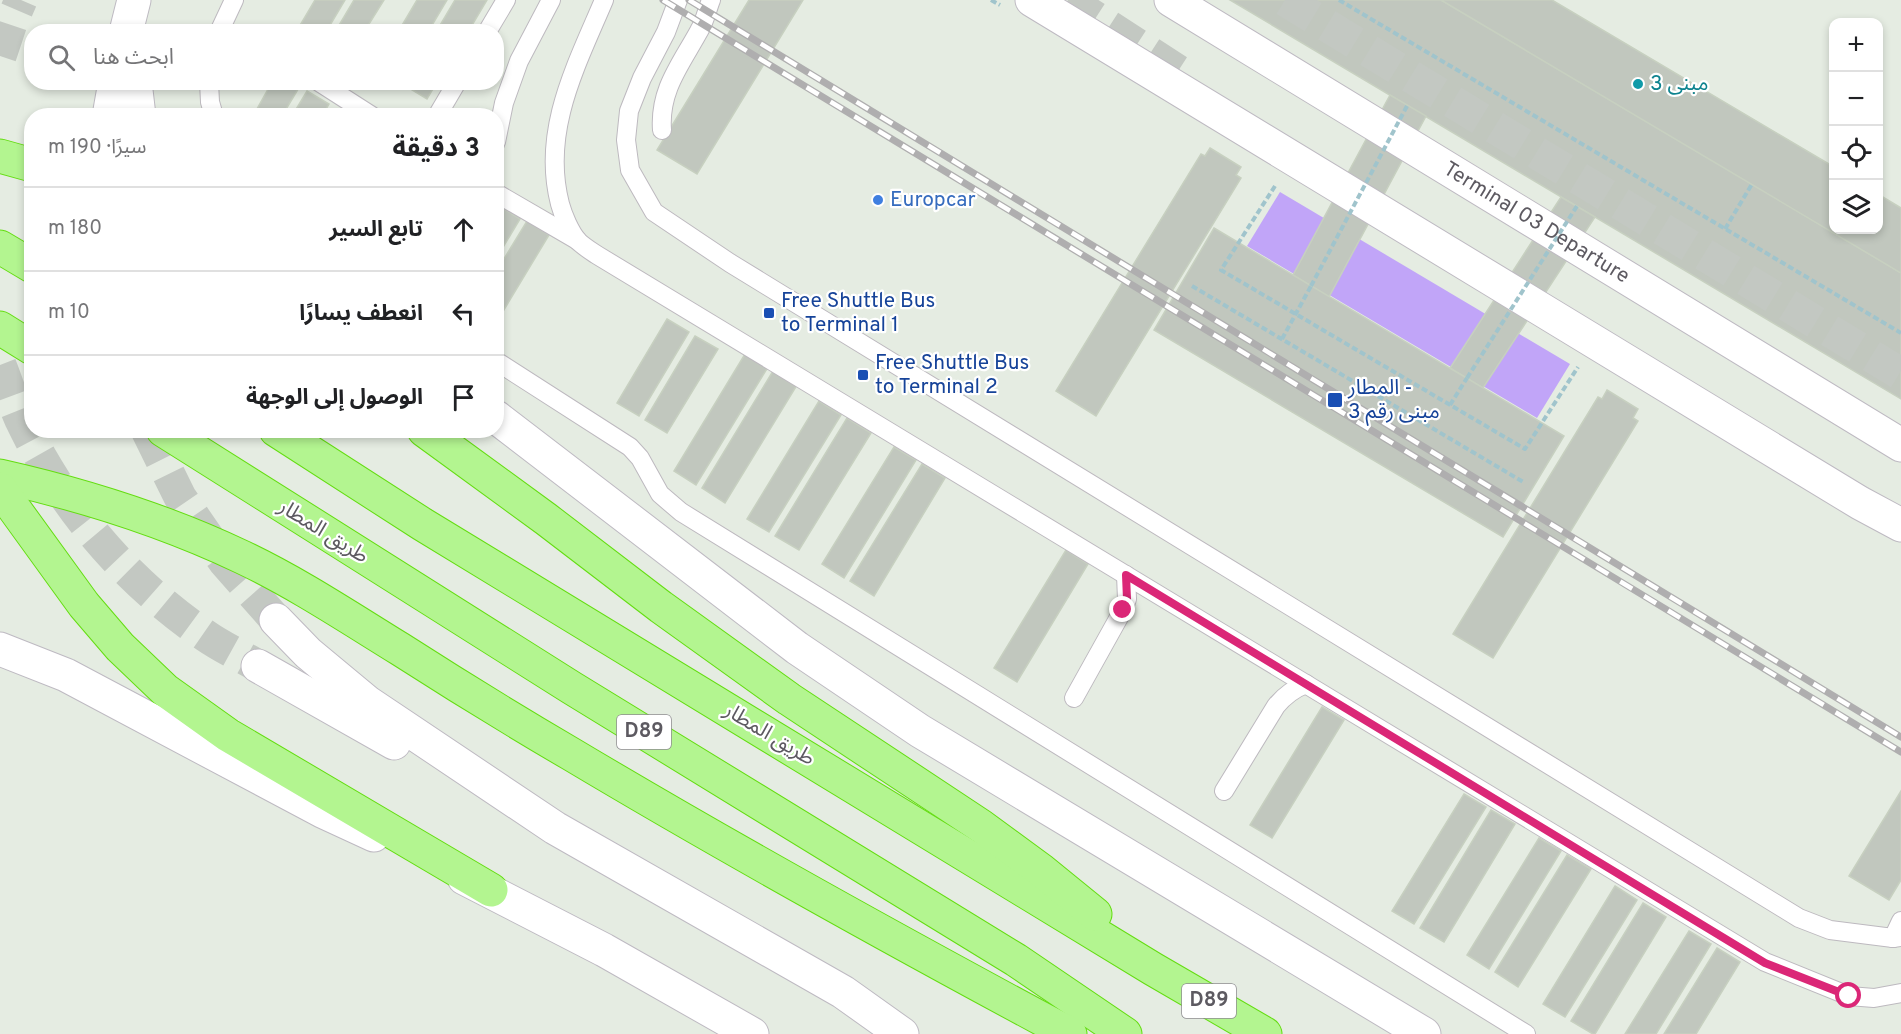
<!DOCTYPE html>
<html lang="ar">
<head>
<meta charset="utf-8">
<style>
	body { margin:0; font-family:Overpass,"Noto Sans Arabic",sans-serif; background:#f2f2f2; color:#202124; direction:rtl }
	.controls { position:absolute; right:18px; top:18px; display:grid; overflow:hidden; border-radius:12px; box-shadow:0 3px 9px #0003 }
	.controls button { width:54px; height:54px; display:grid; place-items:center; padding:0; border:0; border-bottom:2px solid #e0e0e0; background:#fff; color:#202124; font:30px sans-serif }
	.stop { position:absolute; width:18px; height:18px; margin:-14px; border:4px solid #db2777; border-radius:50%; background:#fff }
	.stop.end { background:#db2777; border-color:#fff; box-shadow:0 2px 6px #0008 }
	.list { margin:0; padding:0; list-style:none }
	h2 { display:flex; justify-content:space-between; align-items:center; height:78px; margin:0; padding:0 24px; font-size:26px }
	h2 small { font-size:20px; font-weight:400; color:#757577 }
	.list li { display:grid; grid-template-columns:39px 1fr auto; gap:18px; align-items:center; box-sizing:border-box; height:84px; padding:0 24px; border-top:2px solid #e0e0e0 }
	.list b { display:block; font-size:22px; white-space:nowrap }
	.list em { font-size:20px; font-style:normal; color:#757577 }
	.icon { flex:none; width:33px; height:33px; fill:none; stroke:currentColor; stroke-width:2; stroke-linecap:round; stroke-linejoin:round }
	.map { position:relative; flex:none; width:1901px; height:1034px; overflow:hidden; direction:ltr }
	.search { position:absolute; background:#fff; box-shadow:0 3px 9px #0003; left:24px; top:24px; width:480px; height:66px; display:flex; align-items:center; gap:15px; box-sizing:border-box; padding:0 21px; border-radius:24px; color:#757577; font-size:22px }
	.panel { position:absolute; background:#fff; box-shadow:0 3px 9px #0003; left:24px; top:108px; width:480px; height:330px; border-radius:24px; direction:rtl }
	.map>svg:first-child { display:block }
	.water { fill:#c1a5f8 }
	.building { fill:#c1c7be; stroke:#c7d0c0; stroke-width:1.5 }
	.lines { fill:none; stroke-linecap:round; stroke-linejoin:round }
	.secondary-tunnel { stroke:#c3c8c2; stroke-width:33; stroke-dasharray:33 16; stroke-linecap:butt }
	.lane-casing { stroke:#bdb9bf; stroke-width:20 }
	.secondary-casing { stroke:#bebac2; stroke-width:35 }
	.highway-casing { stroke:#64dd11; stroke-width:35 }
	.path { stroke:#a0c4cc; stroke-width:4; stroke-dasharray:6 3; stroke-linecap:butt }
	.lane { stroke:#fff; stroke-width:18 }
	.secondary { stroke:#fff; stroke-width:33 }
	.highway { stroke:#b3f590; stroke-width:33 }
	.rail-casing { stroke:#afaeaf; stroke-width:7 }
	.rail { stroke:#fff; stroke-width:4.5; stroke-dasharray:14; stroke-linecap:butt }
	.path-bridge { stroke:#a0c4cc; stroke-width:4; stroke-dasharray:6 3; stroke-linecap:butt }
	.route { stroke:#db2777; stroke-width:8 }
	.culture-dot { fill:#0f9aa8; stroke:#fff; stroke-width:2 }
	.shop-dot { fill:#3f7fe0; stroke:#fff; stroke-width:2 }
	.transit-dot { fill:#1a4fb4; stroke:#fff; stroke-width:2 }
	.labels { text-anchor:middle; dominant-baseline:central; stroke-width:4.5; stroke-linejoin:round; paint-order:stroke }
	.shield { fill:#fff; stroke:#8e8c90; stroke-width:1.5 }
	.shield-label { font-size:20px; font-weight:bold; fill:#5d5a61 }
	.culture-label { font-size:21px; fill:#0d838f; stroke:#fff; text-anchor:start }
	.shop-label { font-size:21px; fill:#366cbe; stroke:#fff; text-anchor:start }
	.street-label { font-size:21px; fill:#5d5a61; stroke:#fff }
	.transit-label { font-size:21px; fill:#164399; stroke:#fff; text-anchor:start }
</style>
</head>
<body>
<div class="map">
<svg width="1901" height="1034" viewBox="0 0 1901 1034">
	<rect width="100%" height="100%" fill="#e5ece2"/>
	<path class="water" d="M1280 192 1570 364 1537 418 1247 246Z"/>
	<g class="building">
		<path d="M315 0H345L326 32H307L299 27Z"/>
		<path d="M354 0H384L364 32H335Z"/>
		<path d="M417 0H447L428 32H398Z"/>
		<path d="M455 0H487L468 32H436Z"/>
		<path d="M749 0H803L697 174 657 150Z"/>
		<path d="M1230 0H1441L1752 184 1901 273V399Z"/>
		<path d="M1441 0H1552L1834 167V230H1878V194L1901 208V273Z"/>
		<path d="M272 82H294L300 86 282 116H253Z"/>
		<path d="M406 82H437L427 99 404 85Z"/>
		<path d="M307 91 329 104 322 116H292Z"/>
		<path d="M1390 95 1426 116 1329 297 1293 275Z"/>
		<path d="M1210 148 1241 167 1236 175 1241 178 1096 416 1056 391 1201 154 1205 156Z"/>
		<path d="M1561 197 1595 217 1483 388 1450 368Z"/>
		<path d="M498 205 520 219 496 259V209Z"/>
		<path d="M527 221 549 235 499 318 496 317V272Z"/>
		<path d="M1214 228 1564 436 1503 537 1154 330Z"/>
		<path d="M667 319 689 332 639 416 617 403Z"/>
		<path d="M695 336 718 349 667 433 645 420Z"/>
		<path d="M745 354 768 367 696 485 674 471Z"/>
		<path d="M773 371 797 385 725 503 702 488Z"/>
		<path d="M1607 390 1638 409 1633 418 1638 421 1493 658 1453 634 1598 397 1602 399Z"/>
		<path d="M819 401 841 415 769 532 747 519Z"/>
		<path d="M847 418 871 433 799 550 775 536Z"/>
		<path d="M894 447 916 460 844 578 822 564Z"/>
		<path d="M922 464 945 478 874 596 850 581Z"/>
		<path d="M1066 550 1088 564 1017 682 994 668Z"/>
		<path d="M1322 707 1344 720 1272 838 1250 825Z"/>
		<path d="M1901 791V880L1889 900 1849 876Z"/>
		<path d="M1464 794 1486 807 1414 924 1392 911Z"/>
		<path d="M1491 810 1515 824 1444 942 1420 928Z"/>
		<path d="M1539 838 1561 851 1489 969 1467 955Z"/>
		<path d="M1567 855 1591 869 1518 987 1495 972Z"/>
		<path d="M1615 886 1637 900 1565 1017 1543 1004Z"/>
		<path d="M1643 903 1666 917 1595 1034H1593L1571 1021Z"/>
		<path d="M1689 931 1711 944 1656 1034H1625Z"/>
		<path d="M1717 948 1740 962 1696 1034H1664Z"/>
	</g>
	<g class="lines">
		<g class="secondary-tunnel">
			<path d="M1068 0 1181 73"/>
			<path d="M1285 0 1901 374"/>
			<path d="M0 56 11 23 21 0"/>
			<path d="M0 365C7 383 13 402 21 420 63 508 126 581 206 636 222 647 241 656 258 666"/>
			<path d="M147 430 180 497 224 561 276 620"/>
		</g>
		<defs>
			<g id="lane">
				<path d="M604 0C576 66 541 131 560 204 563 215 570 232 578 241 583 246 591 251 597 255L1765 962 1849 996 1874 998 1901 993"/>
				<path d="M678 0 666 32 642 78 629 111 626 140 630 170 654 212 730 263 1799 918 1830 930 1893 938 1901 937"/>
				<path d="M219 32 234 0"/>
				<path d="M487 32 506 0"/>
				<path d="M209 82 210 102 214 116"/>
				<path d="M319 82 372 116"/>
				<path d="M437 116 457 82"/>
				<path d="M662 130C659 90 681 64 699 31 705 21 707 10 711 0"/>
				<path d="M496 142 504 103 519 61 551 0"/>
				<path d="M496 193 577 240"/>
				<path d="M496 361 630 447 640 458 660 494 681 512 1526 1034"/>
				<path d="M1074 698 1123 610 1127 599 1126 575"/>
				<path d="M1224 791 1276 706C1285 695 1293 689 1306 684"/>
				<path d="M1893 938 1901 921"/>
			</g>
			<g id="secondary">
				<path d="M1032 0 1860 503 1901 525"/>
				<path id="s1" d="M1171 0 1901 445"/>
				<path d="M126 32 134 0"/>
				<path d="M135 82 139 116"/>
				<path d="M109 116 115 82"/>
				<path d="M496 417 797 648 920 731 1424 1034"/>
				<path d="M276 620 308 653 367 702 555 828 843 992 902 1034"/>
				<path d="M0 649 66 675 322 811 374 835"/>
				<path d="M258 666 394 743"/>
				<path d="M464 878 604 950 752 1034"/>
			</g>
			<g id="highway">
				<path d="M0 156 32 165"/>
				<path d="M0 247 32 266"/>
				<path d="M0 328 32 348"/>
				<path d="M163 430 572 688 1016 960 1125 1034"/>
				<path d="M276 430 422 524 1153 969 1265 1034"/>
				<path d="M424 430 546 519 661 607 789 699 981 826 1041 870 1095 914"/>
				<path d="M0 476C84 495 164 520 242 557 297 583 348 617 400 649 456 685 513 720 571 754 735 852 902 944 1070 1034"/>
				<path d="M0 489 84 605 120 647 165 690 228 735 491 890"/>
			</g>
		</defs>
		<use href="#lane" class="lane-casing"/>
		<use href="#secondary" class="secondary-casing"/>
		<use href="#highway" class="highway-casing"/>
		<g class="path">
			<path d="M991 0 1000 5"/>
			<path d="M1339 0 1901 333"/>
			<path d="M1275 186 1221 270 1525 449 1578 367"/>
			<path d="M1725 229 1752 184"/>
			<path d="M1192 286 1525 483"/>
			<path d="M1282 339 1311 286"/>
			<path d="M1450 405 1467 378"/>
		</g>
		<use href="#lane" class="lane"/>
		<use href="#secondary" class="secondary"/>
		<use href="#highway" class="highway"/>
		<defs>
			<g id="rail">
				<path d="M663 0 1901 752"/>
				<path d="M689 0 1901 737"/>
			</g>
		</defs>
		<use href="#rail" class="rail-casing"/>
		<use href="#rail" class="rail"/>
		<g class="path-bridge">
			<path d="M1311 286 1407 106"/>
			<path d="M1467 378 1577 206"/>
		</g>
	</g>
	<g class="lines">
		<path class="route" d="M1123 610 1127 599 1126 575 1765 963 1849 996"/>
	</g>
	<circle class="culture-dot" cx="1638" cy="84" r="6"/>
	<circle class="shop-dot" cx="878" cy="200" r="6"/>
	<g class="transit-dot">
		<rect x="763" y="307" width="12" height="12" rx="3"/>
		<rect x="857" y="369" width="12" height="12" rx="3"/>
		<rect x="1327" y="392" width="16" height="16" rx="3"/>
	</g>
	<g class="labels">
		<g class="shield">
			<rect x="617" y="715" width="54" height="34" rx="4.5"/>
			<rect x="1182" y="984" width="54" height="34" rx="4.5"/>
		</g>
		<g class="shield-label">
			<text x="644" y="732">D89</text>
			<text x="1209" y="1001">D89</text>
		</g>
		<g class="culture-label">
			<text x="1650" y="84">مبنى 3</text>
		</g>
		<g class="shop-label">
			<text x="890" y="200">Europcar</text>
		</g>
		<g class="street-label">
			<text stroke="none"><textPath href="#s1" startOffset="428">Terminal 03 Departure</textPath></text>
			<text transform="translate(323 532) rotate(32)">طريق المطار</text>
			<text transform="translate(769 735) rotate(31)">طريق المطار</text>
		</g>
		<g class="transit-label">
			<text x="781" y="301">Free Shuttle Bus<tspan x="781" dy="24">to Terminal 1</tspan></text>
			<text x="875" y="363">Free Shuttle Bus<tspan x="875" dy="24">to Terminal 2</tspan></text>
			<text x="1348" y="388">المطار -<tspan x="1348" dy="24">مبنى رقم 3</tspan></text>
		</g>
	</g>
</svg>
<div class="controls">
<button>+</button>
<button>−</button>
<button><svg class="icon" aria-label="locate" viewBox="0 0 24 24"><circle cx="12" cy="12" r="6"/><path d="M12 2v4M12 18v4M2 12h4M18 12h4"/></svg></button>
<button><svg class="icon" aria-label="layers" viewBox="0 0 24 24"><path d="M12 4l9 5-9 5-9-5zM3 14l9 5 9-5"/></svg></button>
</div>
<div class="stop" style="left:1849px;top:996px"></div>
<div class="stop end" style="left:1123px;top:610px"></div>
<div class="search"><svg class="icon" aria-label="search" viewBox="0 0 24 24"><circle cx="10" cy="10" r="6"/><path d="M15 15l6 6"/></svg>ابحث هنا</div>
<section class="panel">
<h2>3 دقيقة<small>سيرًا · 190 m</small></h2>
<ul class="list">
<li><svg class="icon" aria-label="ahead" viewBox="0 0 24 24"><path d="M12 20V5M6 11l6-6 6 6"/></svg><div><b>تابع السير</b></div><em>180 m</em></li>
<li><svg class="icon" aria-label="left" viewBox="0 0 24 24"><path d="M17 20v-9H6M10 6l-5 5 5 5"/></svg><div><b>انعطف يسارًا</b></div><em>10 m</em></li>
<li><svg class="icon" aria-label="arrive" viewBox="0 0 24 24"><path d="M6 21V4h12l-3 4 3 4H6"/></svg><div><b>الوصول إلى الوجهة</b></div></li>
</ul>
</section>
</div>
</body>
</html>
